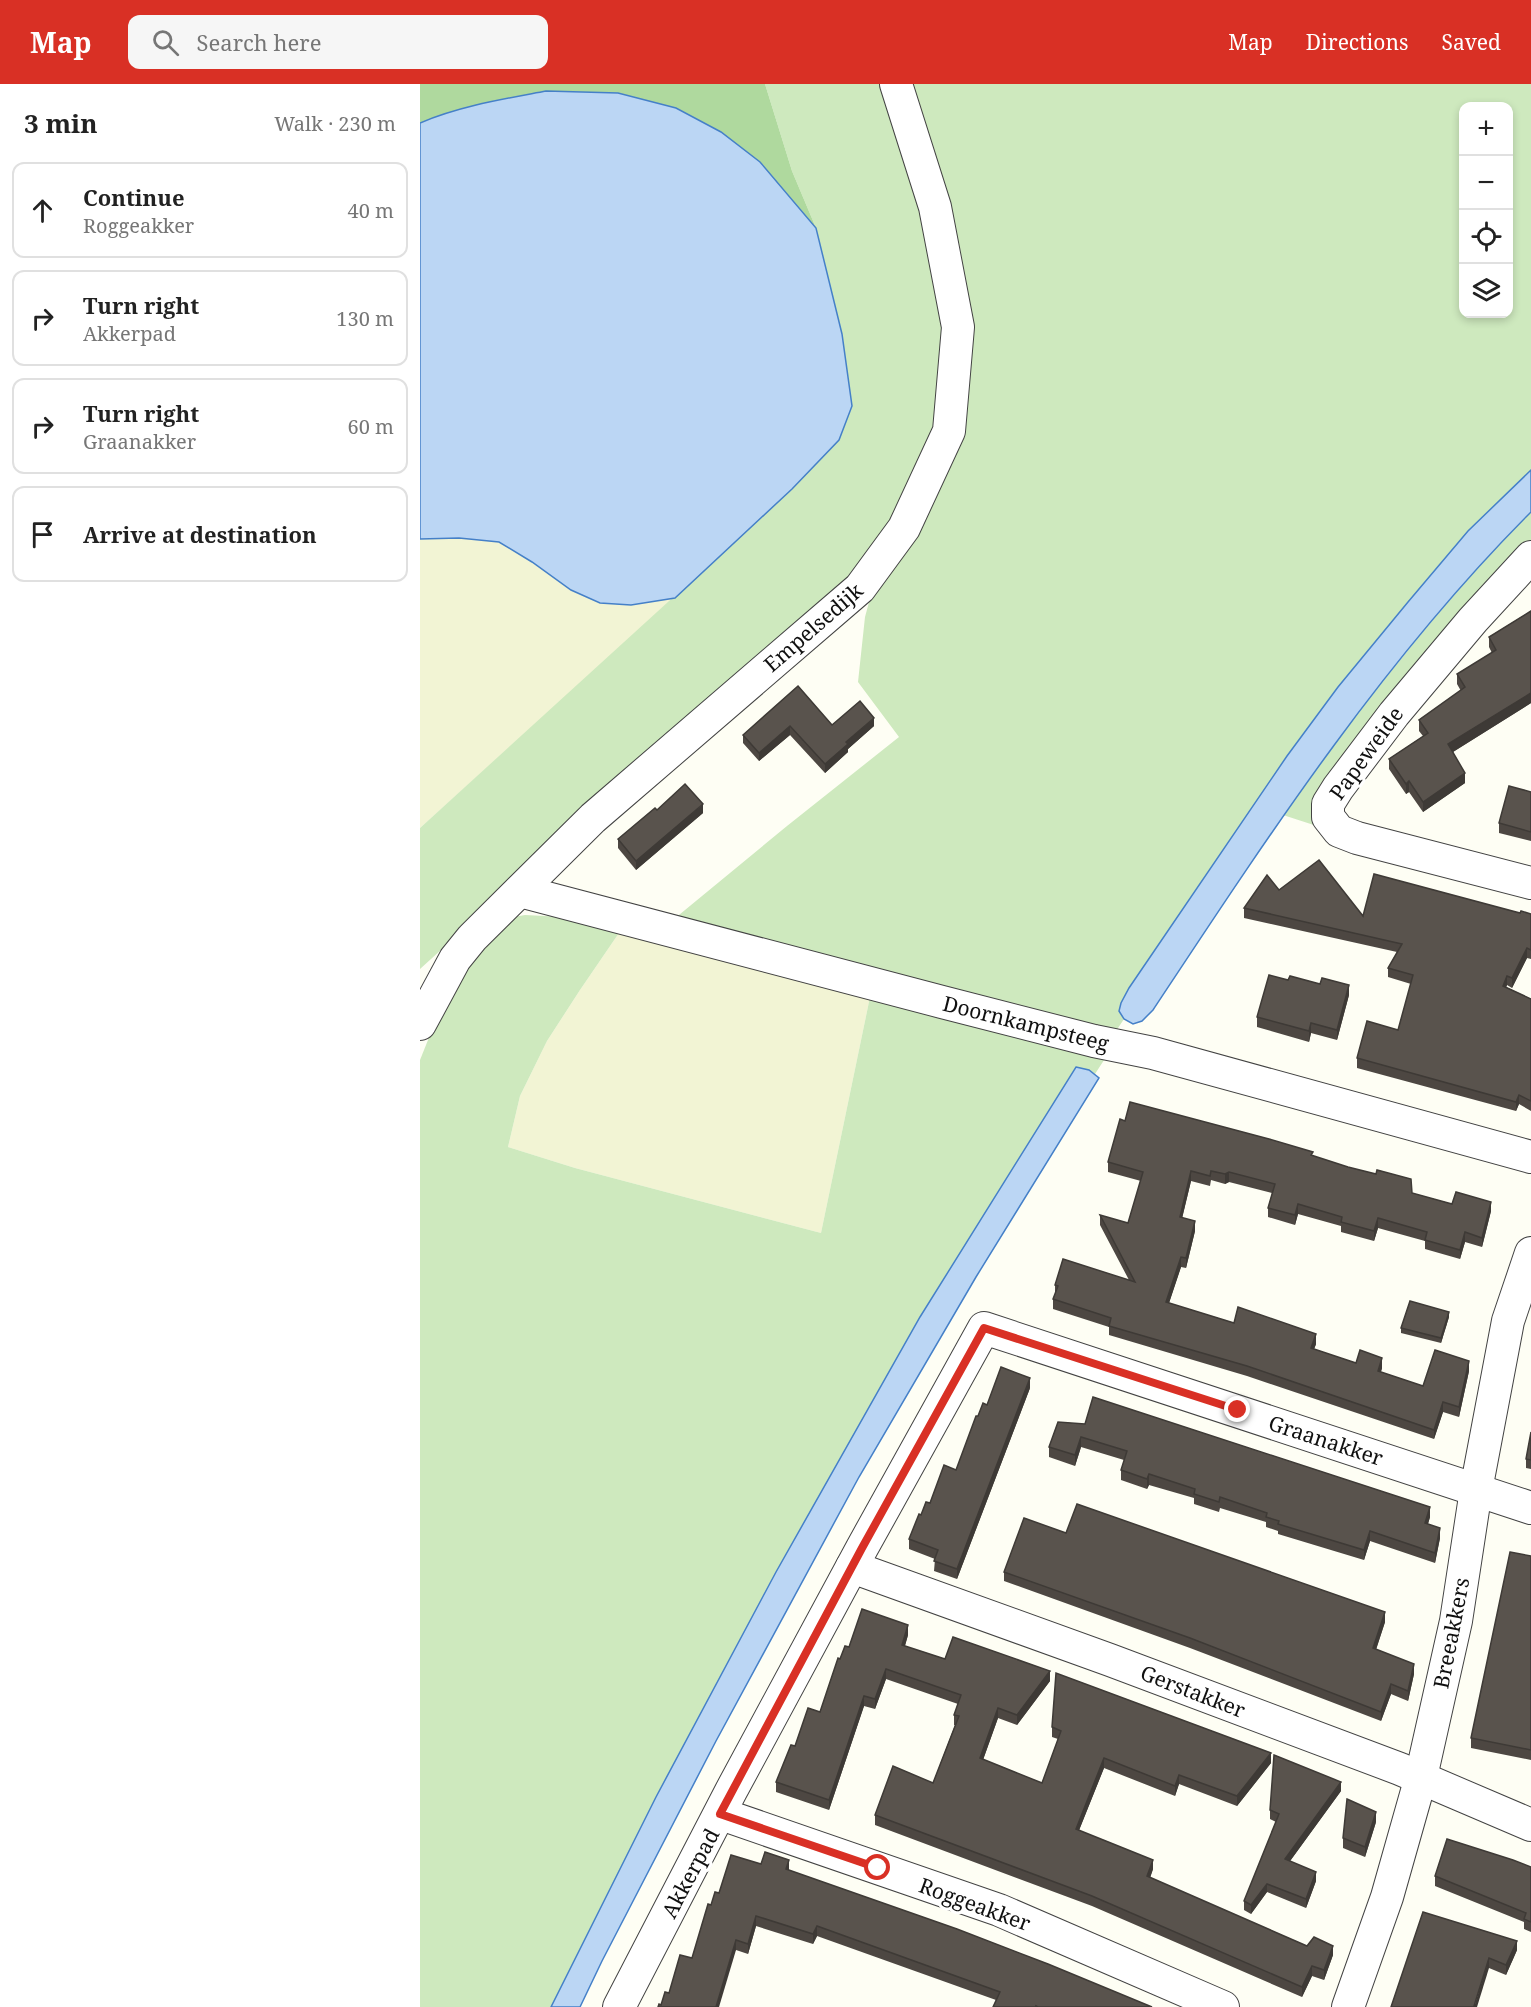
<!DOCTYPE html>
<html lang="en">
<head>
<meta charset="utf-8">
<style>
	body { margin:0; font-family:"Noto Serif",serif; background:#f6f6f6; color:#222 }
	.controls { position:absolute; right:18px; top:18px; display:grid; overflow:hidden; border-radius:12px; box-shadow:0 3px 9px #0003 }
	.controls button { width:54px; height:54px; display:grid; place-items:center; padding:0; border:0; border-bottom:2px solid #e0e0e0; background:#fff; color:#222; font:30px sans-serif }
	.stop { position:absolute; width:18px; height:18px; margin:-14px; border:4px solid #d93025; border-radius:50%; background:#fff }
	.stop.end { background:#d93025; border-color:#fff; box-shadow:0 2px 6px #0008 }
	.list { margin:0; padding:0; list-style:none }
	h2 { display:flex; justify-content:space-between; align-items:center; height:78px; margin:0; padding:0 24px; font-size:26px }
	h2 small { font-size:20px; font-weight:400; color:#767676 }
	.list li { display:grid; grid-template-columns:39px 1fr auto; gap:18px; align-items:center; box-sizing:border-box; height:96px; margin:0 12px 12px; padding:0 12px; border:2px solid #e0e0e0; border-radius:12px }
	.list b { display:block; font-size:22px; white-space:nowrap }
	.list p { margin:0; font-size:20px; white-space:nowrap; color:#767676 }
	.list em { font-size:20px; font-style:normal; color:#767676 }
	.icon { flex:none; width:33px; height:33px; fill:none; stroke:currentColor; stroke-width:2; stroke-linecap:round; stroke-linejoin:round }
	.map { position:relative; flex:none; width:1111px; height:1923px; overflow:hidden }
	header { display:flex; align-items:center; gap:36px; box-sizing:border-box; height:84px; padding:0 30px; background:#d93025; color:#fff }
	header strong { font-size:28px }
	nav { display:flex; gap:33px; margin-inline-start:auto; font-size:21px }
	.search { width:420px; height:54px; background:#f6f6f6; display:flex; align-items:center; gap:15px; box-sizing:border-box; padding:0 21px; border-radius:12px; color:#767676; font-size:22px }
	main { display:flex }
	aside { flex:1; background:#fff }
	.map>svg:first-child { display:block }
	.farmland { fill:#f2f4d4 }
	.green { fill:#cee9be; fill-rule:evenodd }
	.forest { fill:#afd99e }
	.water { fill:#bbd6f4; stroke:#4580c8; stroke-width:1.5 }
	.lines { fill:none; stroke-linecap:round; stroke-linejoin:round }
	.street-casing { stroke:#434343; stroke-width:34 }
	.street { stroke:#fff; stroke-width:32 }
	.wall { fill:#4d4742 }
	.shaded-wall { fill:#3e3a36 }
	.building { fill:#59534d; stroke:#3e3a36; stroke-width:1.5 }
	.route { stroke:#d93025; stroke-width:8 }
	.labels { text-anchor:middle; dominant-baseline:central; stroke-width:6; stroke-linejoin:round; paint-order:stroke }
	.street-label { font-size:21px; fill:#101010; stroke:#fff }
</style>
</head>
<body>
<header>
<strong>Map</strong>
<div class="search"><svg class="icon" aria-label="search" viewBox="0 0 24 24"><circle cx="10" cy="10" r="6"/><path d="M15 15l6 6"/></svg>Search here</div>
<nav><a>Map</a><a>Directions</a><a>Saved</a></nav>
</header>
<main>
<aside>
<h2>3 min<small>Walk · 230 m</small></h2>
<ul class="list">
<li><svg class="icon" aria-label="ahead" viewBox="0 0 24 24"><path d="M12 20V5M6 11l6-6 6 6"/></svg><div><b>Continue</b><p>Roggeakker</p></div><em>40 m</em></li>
<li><svg class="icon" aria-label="right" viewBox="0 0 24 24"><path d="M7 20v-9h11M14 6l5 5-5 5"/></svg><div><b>Turn right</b><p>Akkerpad</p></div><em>130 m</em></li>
<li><svg class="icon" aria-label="right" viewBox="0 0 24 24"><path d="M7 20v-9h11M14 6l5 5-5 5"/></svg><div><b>Turn right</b><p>Graanakker</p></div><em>60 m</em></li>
<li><svg class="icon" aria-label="arrive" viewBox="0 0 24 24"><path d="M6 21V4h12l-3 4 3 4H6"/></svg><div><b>Arrive at destination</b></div></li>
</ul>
</aside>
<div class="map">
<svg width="1111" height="1923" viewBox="0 0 1111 1923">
	<rect width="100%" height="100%" fill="#fefef4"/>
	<g class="farmland">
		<path d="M39 454 79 458 112 478 211 521 255 514 0 744V455Z"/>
		<path d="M201 846 450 913 401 1149 155 1084 88 1063 100 1012 127 957 160 906Z"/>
	</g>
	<g class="green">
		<path d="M345 0H465L504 129 524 248 517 342 500 392 435 490 0 885V744L372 405 419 356 402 171 396 144 372 87Z"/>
		<path d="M493 0H1111V386L1048 447 988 518 918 603 867 672 709 904 701 919 699 927 704 935 690 956 248 840 367 742 479 653 438 598 445 533 455 496 508 422 546 205 540 164ZM1044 22H1088V230H1044Z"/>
		<path d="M1111 428V459L903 744 863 731C900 677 940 626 981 575 1022 524 1065 474 1111 428Z"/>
		<path d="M105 831 144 833 201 846 160 906 127 957 100 1012 88 1063 155 1084 401 1149 450 913 686 973 675 990 669 986 656 983 500 1233 356 1488 236 1713 131 1923H0V976L12 946 47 882 94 833Z"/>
	</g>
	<path class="forest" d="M0 0H345L372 87 396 144 340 78 256 24 198 9 126 7 73 17 16 33 0 39Z"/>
	<g class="water">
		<path d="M126 7 198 9 256 24 301 48 340 78 396 144 422 250 432 322 419 356 372 405 255 514 211 521 180 519 151 506 112 478 79 458 39 454 0 455V39C40 22 84 15 126 7Z"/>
		<path d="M1111 386V428C963 576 848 752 733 926L722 937 713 940 704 935 699 927 701 919 709 904 867 672 918 603 988 518 1048 447Z"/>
		<path d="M656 983 669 986 679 994 556 1193 439 1393 296 1657 182 1877 160 1923H131L236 1713 356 1488 500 1233Z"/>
	</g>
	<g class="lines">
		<defs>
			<g id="street">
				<path d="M1111 473 1053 536 974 630 918 704 908 720V733L919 747 937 754 1111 799"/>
				<path d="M100 807 522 918 674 957 733 969 1111 1073"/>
				<path d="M0 940 35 875 52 854 173 734 440 504 484 444 529 347 538 243 515 123 476 0"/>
				<path d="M432 1483 690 1576 980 1685 1111 1741"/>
				<path d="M301 1730 579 1826 803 1923"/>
				<path d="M199 1923 311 1707 442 1464 564 1244 1111 1424"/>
				<path d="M928 1923 967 1813 1001 1693 1036 1537 1056 1406 1088 1237 1111 1169"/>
			</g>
		</defs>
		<use href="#street" class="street-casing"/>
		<use href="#street" class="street"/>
	</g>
	<g class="wall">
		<path d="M1111 527V619L1033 668 1045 699 1003 728 989 708 986 710 969 685V675L1003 652 999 647V636L1041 607 1037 600V590L1072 569 1069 563V553Z"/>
		<path d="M378 602 412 641 454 642 428 665V668L405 689 370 651 339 677 323 659V651Z"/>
		<path d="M1111 708V757L1079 749V739Z"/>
		<path d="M237 726 283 729 216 786 198 764V755Z"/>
		<path d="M859 806 943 832 1111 830V875L1107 874 1092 904 1087 901 1086 903 1111 915V1027L1099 1020 1096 1027 937 984V974L978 946 991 900 968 893V884L977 868 824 834V824Z"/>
		<path d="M929 911 917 956 891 949 889 958 837 943V933Z"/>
		<path d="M705 1037 893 1072 992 1109 1032 1120 1071 1127 1062 1163 1045 1158 1040 1175 1005 1165V1157L958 1144 954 1157 921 1148V1142L878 1130 875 1141 848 1133V1124L852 1109 809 1098 805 1100 791 1096 790 1102 771 1097 762 1134 775 1147 766 1184 761 1183 749 1219 814 1239 896 1260 894 1265 936 1279 962 1284 961 1288 1003 1302 1049 1287 1039 1333 1023 1328 1014 1355 827 1292 689 1251V1243L633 1225V1215L635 1210V1201L709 1196 680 1141V1131L708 1139 721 1097 688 1088V1078Z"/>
		<path d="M1029 1233 1021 1259 981 1249V1244Z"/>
		<path d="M610 1304 537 1495 514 1487 515 1475 489 1465V1455L501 1431 536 1386 558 1332 567 1321Z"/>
		<path d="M638 1338 1010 1433 1008 1440 1020 1454 1015 1479 950 1457 944 1476 858 1450V1447L846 1443V1438L800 1424 799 1428 774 1420V1414L729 1401 727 1405 701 1396V1386L704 1376 661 1363 655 1382 629 1373V1363Z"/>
		<path d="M1111 1348V1385L1106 1384V1375Z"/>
		<path d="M646 1449 965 1538 956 1566 994 1590 988 1617 971 1610 961 1637 770 1564 584 1497V1488Z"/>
		<path d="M1111 1472V1676L1051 1664V1654Z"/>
		<path d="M488 1551 485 1562 525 1575 630 1597 597 1641 578 1634 563 1676 622 1699 638 1655 632 1653V1643L851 1679 817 1722 759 1700 755 1712 684 1684 659 1746 733 1785 730 1794 887 1862 913 1871 904 1896 892 1892 882 1913 672 1822 455 1741V1731L513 1699 535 1641H534V1631L538 1620 466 1595 455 1625 444 1622 409 1726 356 1708V1698L375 1662 400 1628 420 1575 429 1563Z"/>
		<path d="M921 1707 870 1777 896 1797 886 1824 847 1808 831 1830 824 1826V1817L856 1738 850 1735V1726Z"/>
		<path d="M956 1738 945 1773 923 1764V1754Z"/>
		<path d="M341 1780 369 1786 732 1923H573L576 1916 397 1852 393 1860 336 1842 328 1870 316 1866 241 1921 272 1874 291 1821 299 1809Z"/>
		<path d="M1111 1783V1848L1104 1845V1838L1015 1802V1792Z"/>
		<path d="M1003 1828 1097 1866 1086 1891 1069 1884Z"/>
	</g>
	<g class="shaded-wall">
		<path d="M1111 609V619L1028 671V660Z"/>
		<path d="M454 634V642L428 665V668L405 689V680L426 658Z"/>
		<path d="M370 642V651L339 677V669Z"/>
		<path d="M1045 689V699L1003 728V718Z"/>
		<path d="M989 697V708L986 710V700Z"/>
		<path d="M283 720V729L216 786V777Z"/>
		<path d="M1107 864V874L1092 904V894Z"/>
		<path d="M1087 892V901L1083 911V902Z"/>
		<path d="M929 901V911L917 956V946Z"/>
		<path d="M891 939V949L889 958V947Z"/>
		<path d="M1099 1011V1020L1096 1027V1018Z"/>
		<path d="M771 1087V1097L760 1143V1133Z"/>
		<path d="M809 1088V1098L805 1100V1090Z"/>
		<path d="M1071 1118V1127L1062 1163V1154Z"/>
		<path d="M878 1120V1130L875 1141V1131Z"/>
		<path d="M958 1134V1144L954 1157V1147Z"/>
		<path d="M775 1137V1147L766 1184V1174Z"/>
		<path d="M1045 1148V1158L1040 1175V1166Z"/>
		<path d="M761 1173V1183L746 1228V1218Z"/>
		<path d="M1029 1228V1233L1021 1259V1254Z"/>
		<path d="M896 1250V1260L891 1273V1264Z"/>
		<path d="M962 1274V1284L958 1296V1287Z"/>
		<path d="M1049 1277V1287L1039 1333V1323Z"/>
		<path d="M610 1294V1304L537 1495V1485Z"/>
		<path d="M1023 1318V1328L1014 1355V1346Z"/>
		<path d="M661 1353V1363L655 1382V1371Z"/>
		<path d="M729 1390V1401L727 1405V1395Z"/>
		<path d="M1010 1423V1433L1005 1449V1439Z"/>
		<path d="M1020 1444V1454L1015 1479V1469Z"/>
		<path d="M950 1447V1457L944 1476V1466Z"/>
		<path d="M965 1528V1538L953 1574V1564Z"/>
		<path d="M488 1541V1551L482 1571V1561Z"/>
		<path d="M994 1580V1590L988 1617V1607Z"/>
		<path d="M466 1585V1595L455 1625V1615Z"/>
		<path d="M630 1587V1597L597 1641V1631Z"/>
		<path d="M971 1600V1610L961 1637V1628Z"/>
		<path d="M444 1612V1622L409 1726V1716Z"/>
		<path d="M578 1624V1634L560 1684V1674Z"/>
		<path d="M851 1669V1679L817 1722V1712Z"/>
		<path d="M684 1674V1684L656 1754V1745Z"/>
		<path d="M759 1691V1700L755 1712V1702Z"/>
		<path d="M921 1698V1707L865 1784V1775Z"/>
		<path d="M956 1728V1738L945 1773V1763Z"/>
		<path d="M369 1776V1786L366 1795V1785Z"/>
		<path d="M733 1776V1785L727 1802V1792Z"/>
		<path d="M896 1788V1797L886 1824V1815Z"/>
		<path d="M847 1800V1808L831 1830V1821Z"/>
		<path d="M336 1832V1842L328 1870V1860Z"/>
		<path d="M397 1842V1852L393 1860V1850Z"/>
		<path d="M316 1856V1866L299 1923H296Z"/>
		<path d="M1097 1857V1866L1086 1891V1881Z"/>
		<path d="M913 1862V1871L904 1896V1886Z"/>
		<path d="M1069 1874V1884L1057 1923H1054Z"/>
		<path d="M892 1882V1892L882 1913V1903Z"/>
	</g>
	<g class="building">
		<path d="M1111 527V609L1028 660 1045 689 1003 718 989 697 986 700 969 675 1008 649 999 636 1045 603 1037 590 1076 566 1069 553Z"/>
		<path d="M378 602 412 641 440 617 454 634 426 658 428 660 405 680 370 642 339 669 323 651Z"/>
		<path d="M265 700 283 720 216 777 198 755 235 724 237 726Z"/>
		<path d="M1089 702 1111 708V748L1079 739Z"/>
		<path d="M899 776 943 832 954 790 1100 829 1101 827 1111 830V866L1107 864 1092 894 1087 892 1083 902 1111 915V1017L1099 1011 1096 1018 937 974 947 937 978 946 993 891 968 884 982 860 824 824 847 791 859 806Z"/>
		<path d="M849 891 868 896 870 892 900 900 902 894 929 901 917 946 891 939 889 947 837 933Z"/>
		<path d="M710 1018 849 1055 893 1068 891 1071 928 1083 956 1090 957 1086 991 1095 992 1109 1032 1120 1036 1108 1071 1118 1062 1154 1045 1148 1040 1166 1005 1156 1007 1148 958 1134 954 1147 921 1138 922 1133 878 1120 875 1131 848 1124 855 1100 809 1088 805 1090 791 1087 790 1092 771 1087 760 1133 775 1137 766 1174 761 1173 746 1218 814 1239 818 1223 896 1250 891 1264 936 1279 940 1266 962 1274 958 1287 1003 1302 1015 1266 1049 1277 1039 1323 1023 1318 1014 1346 827 1282 689 1242 691 1234 633 1215 638 1202 635 1201 643 1175 715 1198 680 1131 708 1139 723 1088 688 1078 700 1035 705 1037Z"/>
		<path d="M990 1217 1029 1228 1021 1254 981 1244Z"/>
		<path d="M581 1283 610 1294 537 1485 514 1477 518 1466 489 1455 499 1430 501 1431 506 1418 510 1419 524 1381 536 1386 556 1332H558L563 1319 567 1321Z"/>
		<path d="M673 1313 1010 1423 1005 1439 1020 1444 1015 1469 950 1447 944 1466 858 1440 859 1437 846 1433 847 1429 800 1413 799 1418 774 1410 775 1405 729 1390 727 1395 701 1386 707 1367 661 1353 655 1371 629 1363 638 1338 665 1340Z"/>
		<path d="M1111 1348V1376L1106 1375Z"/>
		<path d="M657 1420 965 1528 953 1564 994 1580 988 1607 971 1600 961 1628 770 1554 584 1488 604 1434 646 1449Z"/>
		<path d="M1090 1468 1111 1472V1666L1051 1654Z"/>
		<path d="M442 1525 488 1541 482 1561 525 1575 533 1553 630 1587 597 1631 578 1624 560 1674 622 1699 641 1647 632 1643 636 1589 851 1669 817 1712 759 1691 755 1702 684 1674 656 1745 733 1776 727 1792 887 1862 894 1853 913 1862 904 1886 892 1882 882 1903 672 1812 455 1731 473 1682 513 1699 539 1632 534 1631 541 1611 466 1585 455 1615 444 1612 409 1716 356 1698 371 1661 375 1662 388 1624 400 1628 418 1574 420 1575 425 1562 429 1563Z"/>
		<path d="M854 1671 921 1698 865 1775 896 1788 886 1815 847 1800 831 1821 824 1817 859 1730 850 1726Z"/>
		<path d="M927 1715 956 1728 945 1763 923 1754Z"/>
		<path d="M1027 1755 1093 1776 1111 1783V1838L1104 1835 1106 1829 1015 1792Z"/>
		<path d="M345 1768 369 1776 366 1785 537 1845 628 1880 732 1923H618L616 1922V1923H573L580 1908 397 1842 393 1850 336 1832 328 1860 316 1856 296 1923H238L239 1920 241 1921 245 1908 249 1909 260 1871 272 1874 288 1820 291 1821 295 1808 299 1809 311 1771 341 1780Z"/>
		<path d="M1003 1828 1097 1857 1086 1881 1069 1874 1054 1922 1056 1923H971Z"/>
	</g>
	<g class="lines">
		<path class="route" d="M458 1784 300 1730 442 1464 564 1244 818 1326"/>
	</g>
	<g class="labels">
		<g class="street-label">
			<text transform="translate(393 543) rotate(-41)">Empelsedijk</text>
			<text transform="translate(946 669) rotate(-54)">Papeweide</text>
			<text transform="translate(606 939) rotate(14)">Doornkampsteeg</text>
			<text transform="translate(906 1356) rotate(18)">Graanakker</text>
			<text transform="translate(1031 1549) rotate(-79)">Breeakkers</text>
			<text transform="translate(773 1607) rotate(21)">Gerstakker</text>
			<text transform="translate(270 1789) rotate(-62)">Akkerpad</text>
			<text transform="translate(555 1820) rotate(20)">Roggeakker</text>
		</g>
	</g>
</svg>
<div class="controls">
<button>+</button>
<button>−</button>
<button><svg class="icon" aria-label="locate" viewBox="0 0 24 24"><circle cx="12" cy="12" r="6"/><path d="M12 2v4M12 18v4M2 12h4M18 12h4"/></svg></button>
<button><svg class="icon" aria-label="layers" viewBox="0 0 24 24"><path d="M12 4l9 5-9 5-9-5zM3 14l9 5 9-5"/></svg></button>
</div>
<div class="stop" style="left:458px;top:1784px"></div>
<div class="stop end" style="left:818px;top:1326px"></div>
</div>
</main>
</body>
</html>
